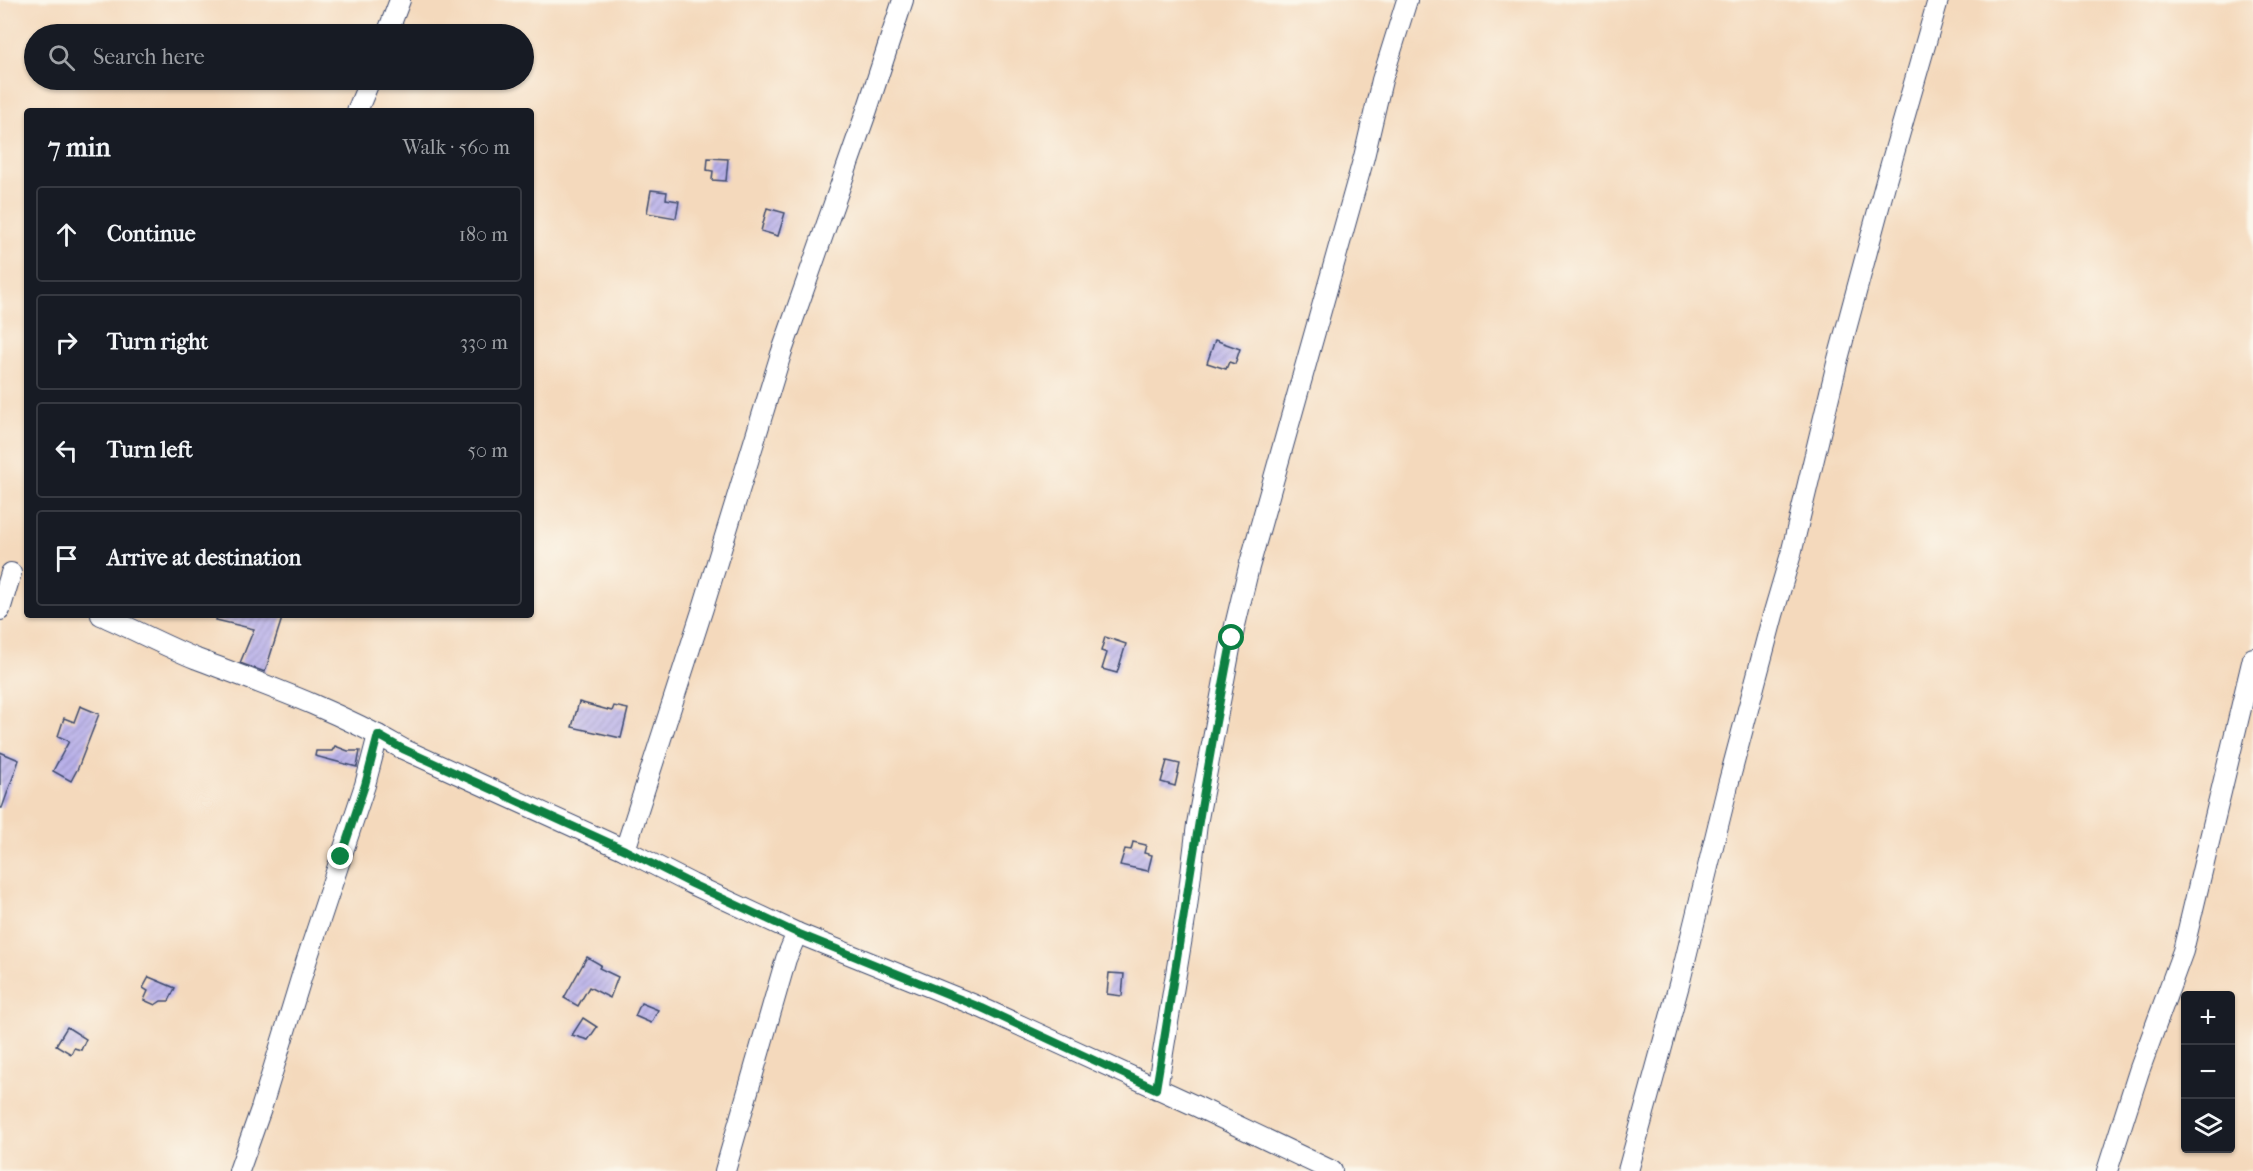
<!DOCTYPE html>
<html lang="en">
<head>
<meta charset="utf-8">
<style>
	body { margin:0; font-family:"IM FELL French Canon",serif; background:#20242c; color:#f1f3f6 }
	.controls { position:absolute; right:18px; bottom:18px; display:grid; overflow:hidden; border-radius:6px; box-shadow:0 2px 4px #0004 }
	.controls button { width:54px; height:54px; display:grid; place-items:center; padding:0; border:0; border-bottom:2px solid #363941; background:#171b24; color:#f1f3f6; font:30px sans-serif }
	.stop { position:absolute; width:18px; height:18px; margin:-14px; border:4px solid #0b8043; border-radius:50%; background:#fff }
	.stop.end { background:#0b8043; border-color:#fff; box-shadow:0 2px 6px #0008 }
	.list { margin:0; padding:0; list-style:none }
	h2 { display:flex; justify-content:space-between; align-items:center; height:78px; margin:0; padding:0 24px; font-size:26px }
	h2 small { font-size:20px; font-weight:400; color:#9ea1a6 }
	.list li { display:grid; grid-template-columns:39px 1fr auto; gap:18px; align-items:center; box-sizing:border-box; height:96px; margin:0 12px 12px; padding:0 12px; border:2px solid #363941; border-radius:6px }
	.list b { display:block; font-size:22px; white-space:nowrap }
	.list em { font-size:20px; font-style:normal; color:#9ea1a6 }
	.icon { flex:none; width:33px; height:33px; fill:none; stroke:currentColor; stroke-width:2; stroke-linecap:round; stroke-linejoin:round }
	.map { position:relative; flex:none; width:2253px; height:1171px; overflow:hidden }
	.search { position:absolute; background:#171b24; box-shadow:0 2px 4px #0004; left:24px; top:24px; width:510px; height:66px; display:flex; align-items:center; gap:15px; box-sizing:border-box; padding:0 21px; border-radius:33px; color:#9ea1a6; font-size:22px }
	.panel { position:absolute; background:#171b24; box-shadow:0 2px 4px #0004; left:24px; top:108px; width:510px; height:510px; border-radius:6px }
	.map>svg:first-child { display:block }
	.building { fill:url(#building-hatch) }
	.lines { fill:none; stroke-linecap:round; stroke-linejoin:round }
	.street-casing { stroke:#3c486c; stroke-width:22 }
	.street { stroke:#fff; stroke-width:20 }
	.route { stroke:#0b8043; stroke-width:8 }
</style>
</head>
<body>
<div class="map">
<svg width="2253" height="1171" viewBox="0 0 2253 1171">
	<defs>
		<pattern id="building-hatch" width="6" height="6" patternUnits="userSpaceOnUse" patternTransform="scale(1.5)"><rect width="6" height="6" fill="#b9b1ea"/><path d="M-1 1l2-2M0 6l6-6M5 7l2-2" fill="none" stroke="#9690c1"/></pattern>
	</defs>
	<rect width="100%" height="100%" fill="#fbf7ec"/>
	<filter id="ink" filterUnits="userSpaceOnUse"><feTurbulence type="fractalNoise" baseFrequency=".0167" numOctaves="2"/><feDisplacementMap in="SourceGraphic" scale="12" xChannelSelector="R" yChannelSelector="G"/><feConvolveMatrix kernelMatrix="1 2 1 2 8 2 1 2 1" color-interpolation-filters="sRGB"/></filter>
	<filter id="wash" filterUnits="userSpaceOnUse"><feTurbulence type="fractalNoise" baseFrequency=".008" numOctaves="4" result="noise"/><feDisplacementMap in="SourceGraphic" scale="24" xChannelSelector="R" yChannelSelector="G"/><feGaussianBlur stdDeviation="1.35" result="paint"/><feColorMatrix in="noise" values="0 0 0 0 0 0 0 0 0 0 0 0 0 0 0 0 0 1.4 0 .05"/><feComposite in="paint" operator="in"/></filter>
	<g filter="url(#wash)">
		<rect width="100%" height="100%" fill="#f4d9bc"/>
		<g id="blocks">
			<g class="building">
				<path d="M708 158 728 159 726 181 712 180 713 171 707 170Z"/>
				<path d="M651 190 667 192 666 199 679 201 676 218 647 213Z"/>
				<path d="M767 208 785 213 778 236 761 231Z"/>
				<path d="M1215 340 1240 349 1235 364 1229 362 1226 369 1207 363Z"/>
				<path d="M217 615H283L265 672 240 663 254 629 216 620Z"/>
				<path d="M1105 637 1126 644 1117 673 1102 669 1107 653 1101 651Z"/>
				<path d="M579 702 612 711 614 706 628 709 621 738 572 727Z"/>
				<path d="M80 706 99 714 78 768 71 781 53 771 69 741 58 736 64 718 74 722Z"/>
				<path d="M335 746 348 751H360L357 767 315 756 316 751H332Z"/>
				<path d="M0 752 19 760 2 808H0Z"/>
				<path d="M1167 761 1180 764 1175 786 1161 782Z"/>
				<path d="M1133 842 1146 845 1144 853 1152 855 1148 871 1120 865 1125 849 1131 850Z"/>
				<path d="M587 957 601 965 599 968 618 977 610 998 589 987 578 1006 564 998Z"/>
				<path d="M1109 973 1124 974 1122 996 1107 994Z"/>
				<path d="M149 977 175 988 169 1001H161L155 1005 144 1000 148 991 143 988Z"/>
				<path d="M641 1003 658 1010 651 1023 635 1016Z"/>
				<path d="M583 1018 597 1027 588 1040 572 1035Z"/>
				<path d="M67 1027 86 1039 81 1050 74 1048 71 1054 56 1045Z"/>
			</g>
		</g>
	</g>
	<g filter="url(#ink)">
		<use href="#blocks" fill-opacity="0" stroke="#3c486c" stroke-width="1.5"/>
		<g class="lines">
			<defs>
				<g id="street">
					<path d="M387 34 400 0"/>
					<path d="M357 111 370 80"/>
					<path d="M0 610 11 573"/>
					<path d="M101 615C133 629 165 646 197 659 268 686 338 711 403 749L625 850 692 884 797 933 982 1008 1198 1107 1332 1171"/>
					<path d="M625 850 703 608 781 354 867 110 903 0"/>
					<path d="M1157 1089 1187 907 1197 824 1232 638 1249 567 1364 157 1382 80 1407 0"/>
					<path d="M239 1171 261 1109 307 959 365 785 378 735"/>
					<path d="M725 1171 786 959 797 933"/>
					<path d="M1628 1171 1680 981 1728 785 1773 615 1791 554 1838 359 1886 181 1938 0"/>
					<path d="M2107 1171 2139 1071 2183 951 2253 658"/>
				</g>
			</defs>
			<use href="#street" class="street-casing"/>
			<use href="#street" class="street"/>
		</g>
	</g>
	<g class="lines" filter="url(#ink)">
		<path class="route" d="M341 857 365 785 378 735 403 749 625 850 692 884 797 933 982 1008 1156 1089C1181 938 1202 788 1232 638"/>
	</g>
</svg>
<div class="controls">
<button>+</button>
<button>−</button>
<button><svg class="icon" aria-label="layers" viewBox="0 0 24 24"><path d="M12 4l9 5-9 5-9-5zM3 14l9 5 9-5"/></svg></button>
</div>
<div class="stop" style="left:1232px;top:638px"></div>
<div class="stop end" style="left:341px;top:857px"></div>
<div class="search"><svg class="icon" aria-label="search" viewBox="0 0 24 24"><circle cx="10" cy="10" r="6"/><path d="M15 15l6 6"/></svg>Search here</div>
<section class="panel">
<h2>7 min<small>Walk · 560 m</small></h2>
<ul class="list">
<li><svg class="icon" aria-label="ahead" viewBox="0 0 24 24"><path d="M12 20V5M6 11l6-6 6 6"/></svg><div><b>Continue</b></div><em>180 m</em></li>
<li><svg class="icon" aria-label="right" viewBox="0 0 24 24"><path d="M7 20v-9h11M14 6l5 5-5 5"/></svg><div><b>Turn right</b></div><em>330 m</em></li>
<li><svg class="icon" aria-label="left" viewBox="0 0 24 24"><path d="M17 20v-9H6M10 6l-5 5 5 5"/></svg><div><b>Turn left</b></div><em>50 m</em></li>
<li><svg class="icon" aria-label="arrive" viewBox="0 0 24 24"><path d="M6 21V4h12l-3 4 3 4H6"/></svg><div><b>Arrive at destination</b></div></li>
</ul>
</section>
</div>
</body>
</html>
